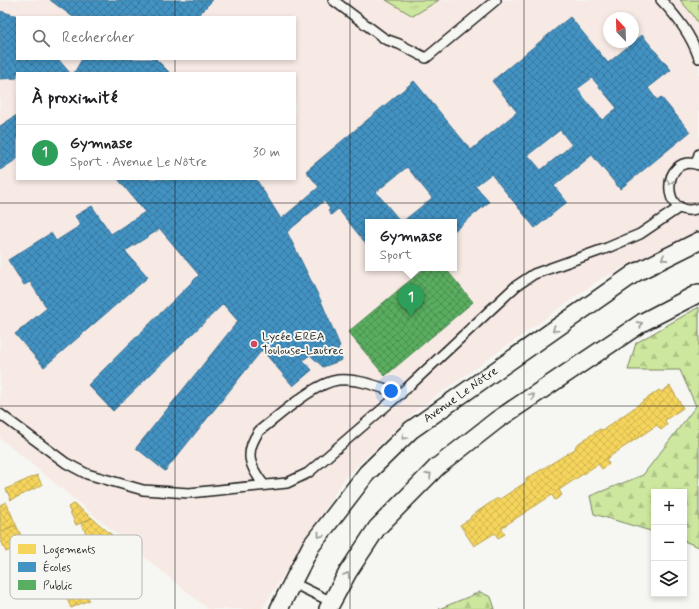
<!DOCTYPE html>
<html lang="fr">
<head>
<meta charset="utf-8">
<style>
	body { margin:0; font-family:Mynerve,sans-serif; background:#f6f6f6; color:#202124 }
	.controls { position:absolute; right:12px; bottom:12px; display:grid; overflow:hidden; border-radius:0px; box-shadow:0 2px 6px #0003 }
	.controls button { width:36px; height:36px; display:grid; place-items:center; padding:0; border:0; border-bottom:1px solid #e0e0e0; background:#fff; color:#202124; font:20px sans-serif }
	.compass { position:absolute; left:603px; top:12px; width:36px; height:36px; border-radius:50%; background:#fff; box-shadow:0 2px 6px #0003; rotate:337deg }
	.you { position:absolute; left:391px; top:391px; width:14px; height:14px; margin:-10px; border:3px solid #fff; border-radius:50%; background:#1a73e8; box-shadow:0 0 0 6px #1a73e833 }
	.badge { display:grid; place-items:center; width:26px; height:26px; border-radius:50%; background:#0b8043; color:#fff; font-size:13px; font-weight:700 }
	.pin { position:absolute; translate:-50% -33px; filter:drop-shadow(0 1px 2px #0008) }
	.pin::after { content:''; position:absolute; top:21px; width:14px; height:12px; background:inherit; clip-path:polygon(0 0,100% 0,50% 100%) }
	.popup { position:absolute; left:365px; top:219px; width:92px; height:52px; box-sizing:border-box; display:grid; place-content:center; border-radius:0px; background:#fff; filter:drop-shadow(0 1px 3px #0005); font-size:13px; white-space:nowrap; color:#757577 }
	.popup b { font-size:15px; color:#202124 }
	.popup::after { content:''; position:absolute; left:50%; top:100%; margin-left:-8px; border:8px solid transparent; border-top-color:#fff }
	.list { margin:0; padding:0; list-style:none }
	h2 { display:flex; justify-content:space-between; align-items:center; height:52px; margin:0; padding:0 16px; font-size:17px }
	h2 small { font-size:13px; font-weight:400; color:#757577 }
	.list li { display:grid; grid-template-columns:26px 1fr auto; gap:12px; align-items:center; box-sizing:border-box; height:56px; padding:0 16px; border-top:1px solid #e0e0e0 }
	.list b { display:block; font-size:15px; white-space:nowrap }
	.list p { margin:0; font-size:13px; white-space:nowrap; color:#757577 }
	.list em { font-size:13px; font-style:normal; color:#757577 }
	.icon { flex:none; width:22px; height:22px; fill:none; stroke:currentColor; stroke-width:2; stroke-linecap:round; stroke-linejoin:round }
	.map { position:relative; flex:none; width:699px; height:609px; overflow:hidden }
	.search { position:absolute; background:#fff; box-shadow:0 2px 6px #0003; left:16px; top:16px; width:280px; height:44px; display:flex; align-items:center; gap:10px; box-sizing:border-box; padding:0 14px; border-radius:0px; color:#757577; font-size:15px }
	.panel { position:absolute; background:#fff; box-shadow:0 2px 6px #0003; left:16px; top:72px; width:280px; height:108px; border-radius:0px }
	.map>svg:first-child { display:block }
	.built { fill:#f7e9e3; fill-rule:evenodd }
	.grass { fill:url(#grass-tufts); stroke:#74825d }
	.forest { fill:url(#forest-firs); stroke:#74825d }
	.homes { fill:url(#homes-cross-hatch); stroke:#b59e49 }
	.schools { fill:url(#schools-cross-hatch); stroke:#376f91; fill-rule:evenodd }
	.public { fill:url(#public-cross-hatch); stroke:#47824c }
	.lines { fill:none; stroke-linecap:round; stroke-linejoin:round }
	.service-casing { stroke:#1c1c1c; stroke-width:12 }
	.minor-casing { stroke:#1c1c1c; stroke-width:20 }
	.service { stroke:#f6f6f2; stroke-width:9 }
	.minor { stroke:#f6f6f2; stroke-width:17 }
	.oneway { stroke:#949492 }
	.grid { fill:none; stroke:#1c1c1c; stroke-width:1; stroke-opacity:0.55 }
	.poi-dot { fill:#d1495b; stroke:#f6f6f2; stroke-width:1.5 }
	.labels { text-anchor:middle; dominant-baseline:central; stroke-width:4; stroke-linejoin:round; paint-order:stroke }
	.poi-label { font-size:12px; fill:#1c1c1c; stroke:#f6f6f2; text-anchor:start }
	.street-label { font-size:12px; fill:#1c1c1c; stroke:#f6f6f2 }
	.key { fill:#f6f6f2; stroke:#b5b5b2; stroke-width:1 }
	.key-label { font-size:11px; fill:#1c1c1c }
</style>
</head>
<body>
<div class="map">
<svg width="699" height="609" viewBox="0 0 699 609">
	<defs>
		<pattern id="grass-tufts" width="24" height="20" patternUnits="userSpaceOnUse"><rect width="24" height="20" fill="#cde79e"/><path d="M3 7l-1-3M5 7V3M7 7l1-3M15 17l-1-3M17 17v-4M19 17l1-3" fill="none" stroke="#afc688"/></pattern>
		<pattern id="forest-firs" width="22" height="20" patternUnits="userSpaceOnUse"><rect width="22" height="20" fill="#cde79e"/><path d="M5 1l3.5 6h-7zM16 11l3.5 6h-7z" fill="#afc688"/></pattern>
		<pattern id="homes-cross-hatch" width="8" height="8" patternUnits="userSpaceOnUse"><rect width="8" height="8" fill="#f6d55c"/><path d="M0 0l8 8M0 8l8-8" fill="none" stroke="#d2b64f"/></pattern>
		<pattern id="schools-cross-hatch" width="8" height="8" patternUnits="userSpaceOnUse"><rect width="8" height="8" fill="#4393c3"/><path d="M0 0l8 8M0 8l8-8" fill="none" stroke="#37779e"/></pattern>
		<pattern id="public-cross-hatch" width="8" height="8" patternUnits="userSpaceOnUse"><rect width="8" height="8" fill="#5aae61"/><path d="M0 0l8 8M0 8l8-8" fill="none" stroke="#4a8d4f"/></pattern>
	</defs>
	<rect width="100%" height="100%" fill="#f6f6f2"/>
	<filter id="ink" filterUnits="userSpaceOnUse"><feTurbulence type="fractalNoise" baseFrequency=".025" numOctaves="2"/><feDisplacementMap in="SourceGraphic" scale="8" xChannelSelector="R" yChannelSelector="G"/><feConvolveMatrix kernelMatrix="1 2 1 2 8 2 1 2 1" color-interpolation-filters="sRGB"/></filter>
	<g filter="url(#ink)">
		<path class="built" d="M0 0H386L413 16 439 0H680L693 15 699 25V230L599 280 418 409 345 477 262 609H208L0 438ZM17 17H295V59H17ZM609 18H633V42H609ZM17 73H295V179H17ZM368 222H454V268H368Z"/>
		<g class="grass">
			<path d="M386 0H439L413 16Z"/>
			<path d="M680 0H699V25L693 15Z"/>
		</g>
		<g class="forest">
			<path d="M699 307V547L684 541V492H654V532L594 514 590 496 643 475 696 406 680 370H628L636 343Z"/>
			<path d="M480 592 491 597 495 609H439Z"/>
		</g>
		<g class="homes">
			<path d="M670 386 683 408 665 420 667 425 661 430 657 425 606 459 609 464 602 469 598 464 559 490 562 495 555 500 552 495 501 528 505 534 498 538 495 533 474 546 460 525 470 519 471 516 496 499H500L526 482V479L575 449 576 445 600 429 603 430 659 390 661 392Z"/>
			<path d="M37 475 42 485 11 500 6 489Z"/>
			<path d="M6 502 16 525 0 532V505Z"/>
			<path d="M74 504 92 518 76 525 68 507Z"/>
			<path d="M92 518 119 541 95 552 81 523Z"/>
			<path d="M16 525 25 544 6 552 0 538V532Z"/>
			<path d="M80 577 89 600 71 608 61 585Z"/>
		</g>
		<g class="schools">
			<path d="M50 0H213L196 17H73Z"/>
			<path d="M0 11 21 17H17V59H58L70 73H17V78L0 79Z"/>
			<path d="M570 17 608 63 642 35 671 70 648 88 657 100 661 97 690 132 620 189 592 155 554 186 567 202 535 228 491 174 475 186 489 202 454 231V222H402L432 198 407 167 376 192 401 222H368V246L338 209 331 215 328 211 330 209 324 201 287 232 321 301 340 346 338 347 342 360 323 367 310 355 303 360 312 370 293 386 262 350 165 471 136 448 238 321 223 304 113 411 88 385 199 275 160 229 125 251 148 277 44 367 15 334 47 308 30 282 24 285 8 260 51 233 56 241 81 225 75 216 92 206 111 234 145 212 118 179H256L281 219 319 187 306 171 414 81 471 150 517 112 492 81ZM592 78 617 108 602 120 577 89ZM560 130 572 145 541 170 528 155Z"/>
			<path d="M82 59H156L170 73H74Z"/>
			<path d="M17 115V159L0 170V126Z"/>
		</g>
		<path class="public" d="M425 268H445L473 302 385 376 348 332Z"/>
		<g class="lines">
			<defs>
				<g id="service">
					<path d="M333 0 385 39 399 44 426 58 496 0"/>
					<path d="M661 0C678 18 691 35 699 58"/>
					<path d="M696 164 699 154"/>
					<path d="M699 165C660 151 660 223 699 208"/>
					<path d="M0 414 66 463 87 474 143 490 189 493 287 483 308 473 408 387 516 286 534 274 607 248 640 234 680 207"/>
					<path d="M264 485C249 466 244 453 259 431 279 416 314 383 338 380 358 378 382 388 401 394"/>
					<path d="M293 583 332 602"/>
				</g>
				<g id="minor">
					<path id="s1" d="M279 609 311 546 367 473 411 430 635 273 699 241"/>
					<path d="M328 609 348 572 377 528 437 467 497 420 643 322 699 293"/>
				</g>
			</defs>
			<use href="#service" class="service-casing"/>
			<use href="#minor" class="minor-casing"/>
			<use href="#service" class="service"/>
			<use href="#minor" class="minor"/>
		</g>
		<defs><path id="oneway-chevron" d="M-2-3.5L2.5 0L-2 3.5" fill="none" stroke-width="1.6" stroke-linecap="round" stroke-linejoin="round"/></defs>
		<g class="oneway">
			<use href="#oneway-chevron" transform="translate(670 182) rotate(102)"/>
			<use href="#oneway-chevron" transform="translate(664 258) rotate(152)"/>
			<use href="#oneway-chevron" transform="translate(640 324) rotate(-32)"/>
			<use href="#oneway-chevron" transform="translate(555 329) rotate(145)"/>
			<use href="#oneway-chevron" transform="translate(532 396) rotate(-34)"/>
			<use href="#oneway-chevron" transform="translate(404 437) rotate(135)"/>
			<use href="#oneway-chevron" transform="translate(429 475) rotate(-45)"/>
			<use href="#oneway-chevron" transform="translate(320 535) rotate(128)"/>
			<use href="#oneway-chevron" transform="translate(347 575) rotate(-60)"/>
		</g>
	</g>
	<path class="grid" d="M175 0V17M350 0V609M524 0V609M175 59V73M175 179V609M0 203H699M0 406H699"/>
	<circle class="poi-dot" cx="254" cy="344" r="4"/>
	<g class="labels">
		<g class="poi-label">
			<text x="262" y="337">Lycée EREA<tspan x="262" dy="14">Toulouse-Lautrec</tspan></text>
		</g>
		<g class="street-label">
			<text stroke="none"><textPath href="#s1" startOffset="285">Avenue Le Nôtre</textPath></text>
		</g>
	</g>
	<rect x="10" y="535" width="132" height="64" rx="6" class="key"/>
	<rect x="18" y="544" width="18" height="10" fill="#f6d55c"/>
	<rect x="18" y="562" width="18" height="10" fill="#4393c3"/>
	<rect x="18" y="580" width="18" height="10" fill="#5aae61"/>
	<g class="key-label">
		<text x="43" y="553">Logements</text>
		<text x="43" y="571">Écoles</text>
		<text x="43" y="589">Public</text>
	</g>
</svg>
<div class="controls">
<button>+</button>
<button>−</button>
<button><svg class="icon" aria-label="layers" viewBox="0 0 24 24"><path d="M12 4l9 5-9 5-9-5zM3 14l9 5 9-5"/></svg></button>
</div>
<svg class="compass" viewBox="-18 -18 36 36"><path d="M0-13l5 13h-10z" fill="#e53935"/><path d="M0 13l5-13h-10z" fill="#757577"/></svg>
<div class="you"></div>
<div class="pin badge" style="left:411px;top:317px;background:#2e9e5b">1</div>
<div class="popup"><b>Gymnase</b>Sport</div>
<div class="search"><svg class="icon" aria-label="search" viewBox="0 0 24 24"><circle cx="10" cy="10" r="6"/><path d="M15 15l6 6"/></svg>Rechercher</div>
<section class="panel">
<h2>À proximité<small></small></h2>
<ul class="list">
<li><span class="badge" style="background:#2e9e5b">1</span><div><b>Gymnase</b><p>Sport · Avenue Le Nôtre</p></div><em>30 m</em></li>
</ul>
</section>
</div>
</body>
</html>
